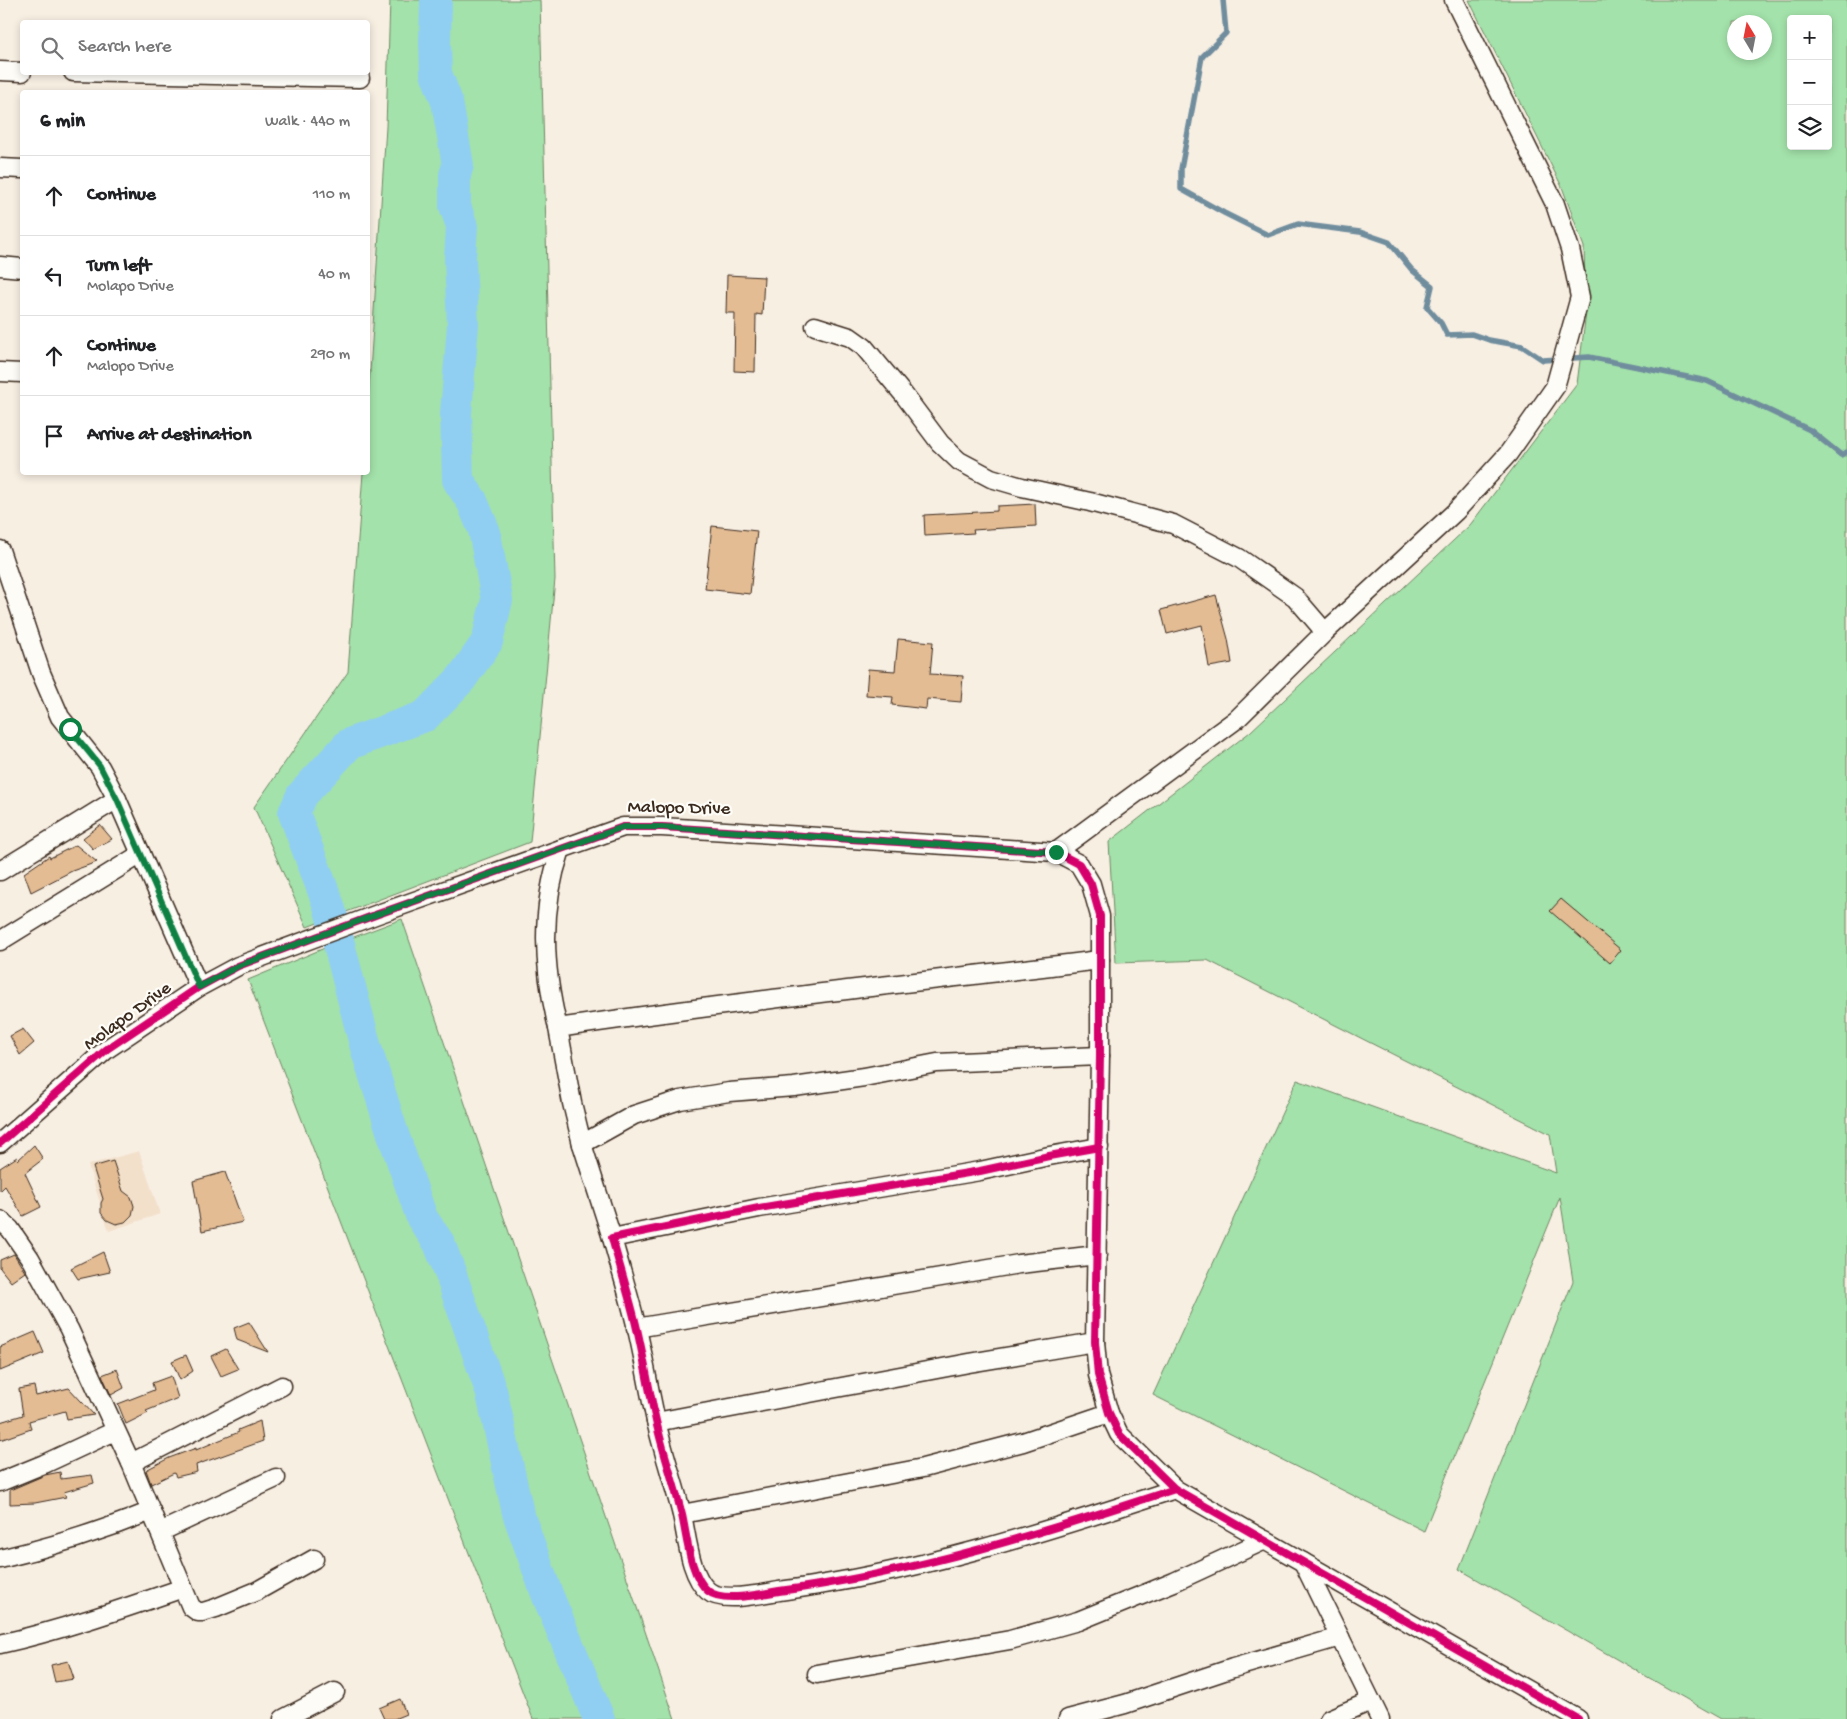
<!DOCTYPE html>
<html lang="en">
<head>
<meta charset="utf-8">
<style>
	body { margin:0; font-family:"Gochi Hand",sans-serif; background:#f6f6f6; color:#202124 }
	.controls { position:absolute; right:15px; top:15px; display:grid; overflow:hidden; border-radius:5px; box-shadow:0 2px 8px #0003 }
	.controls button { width:45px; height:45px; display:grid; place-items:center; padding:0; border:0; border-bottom:1px solid #e0e0e0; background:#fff; color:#202124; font:25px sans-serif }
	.compass { position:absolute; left:1727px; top:15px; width:45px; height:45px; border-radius:50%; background:#fff; box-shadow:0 2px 8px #0003; rotate:350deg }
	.stop { position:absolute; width:15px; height:15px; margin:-11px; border:4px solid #0b8043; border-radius:50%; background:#fff }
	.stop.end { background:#0b8043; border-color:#fff; box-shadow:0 1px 5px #0008 }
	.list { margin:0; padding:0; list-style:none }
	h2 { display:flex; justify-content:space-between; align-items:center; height:65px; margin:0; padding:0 20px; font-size:21px }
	h2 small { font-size:16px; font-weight:400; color:#757577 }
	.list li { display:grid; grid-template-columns:32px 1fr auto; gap:15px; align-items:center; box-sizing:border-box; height:80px; padding:0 20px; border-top:1px solid #e0e0e0 }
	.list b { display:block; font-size:19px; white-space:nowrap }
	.list p { margin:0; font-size:16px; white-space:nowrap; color:#757577 }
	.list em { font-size:16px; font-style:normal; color:#757577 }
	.icon { flex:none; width:28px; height:28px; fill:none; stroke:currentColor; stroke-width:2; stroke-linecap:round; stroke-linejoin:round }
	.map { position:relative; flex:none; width:1847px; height:1719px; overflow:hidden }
	.search { position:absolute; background:#fff; box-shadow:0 2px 8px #0003; left:20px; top:20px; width:350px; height:55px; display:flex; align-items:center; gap:12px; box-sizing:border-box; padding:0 18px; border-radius:5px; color:#757577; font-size:19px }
	.panel { position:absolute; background:#fff; box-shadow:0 2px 8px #0003; left:20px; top:90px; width:350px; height:385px; border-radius:5px }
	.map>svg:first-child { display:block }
	.built { fill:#f2e0cb }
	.green { fill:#a3e2aa; stroke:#6f8664; fill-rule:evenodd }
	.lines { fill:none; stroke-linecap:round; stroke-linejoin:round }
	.stream { stroke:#6f8d9d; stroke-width:5.5 }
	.river { stroke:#91cff2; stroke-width:32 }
	.building { fill:#e3bc94; stroke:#3b2a1e }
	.minor-casing { stroke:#3b2a1e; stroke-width:21 }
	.minor { stroke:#fdfcf7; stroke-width:18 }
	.cycleway-casing { stroke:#fdfcf7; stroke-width:11 }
	.cycleway { stroke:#d6006c; stroke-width:8 }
	.route { stroke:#0b8043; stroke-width:6 }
	.labels { text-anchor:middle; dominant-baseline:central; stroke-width:4.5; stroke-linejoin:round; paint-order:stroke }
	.street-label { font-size:19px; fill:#3b2a1e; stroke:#fdfcf7 }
</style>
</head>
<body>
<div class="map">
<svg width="1847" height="1719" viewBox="0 0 1847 1719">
	<rect width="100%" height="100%" fill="#f8efe3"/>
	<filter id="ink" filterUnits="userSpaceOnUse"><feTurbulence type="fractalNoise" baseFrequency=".02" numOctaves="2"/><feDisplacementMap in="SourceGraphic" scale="10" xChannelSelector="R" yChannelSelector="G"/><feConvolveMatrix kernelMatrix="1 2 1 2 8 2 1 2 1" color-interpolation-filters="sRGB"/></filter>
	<g filter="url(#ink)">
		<path class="built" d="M139 1151 160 1214 109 1231 88 1165Z"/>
		<g class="green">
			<path d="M390 0H540L555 579 530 842 307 927 254 807 348 672 363 473 368 472V403L386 127Z"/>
			<path d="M1469 0H1847V1719H1721L1459 1569 1573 1281 1560 1197 1424 1531 1153 1395 1297 1080 1556 1173 1550 1134 1207 960 1116 963 1109 842 1250 732 1470 525 1577 384 1586 313 1584 247 1562 187ZM1791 19H1828V146H1791ZM1734 22H1764V52H1734Z"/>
			<path d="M402 919 675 1719H533L248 980 327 947Z"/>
		</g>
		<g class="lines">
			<path class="stream" d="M1223 0 1226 33 1202 57 1181 169V189L1224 213 1268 235 1298 224 1360 232 1389 242 1412 270 1432 286 1427 307 1441 323 1447 335 1472 334 1489 340 1522 346 1543 360 1589 357 1707 381 1810 430 1841 455 1847 452"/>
			<path class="river" d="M436 0 435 42 436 73 447 102 458 165 455 175V206L462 226 460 259 463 325 456 413 458 480 472 501 484 530 497 600 487 642 461 679 425 716 349 744 302 795 294 813 329 906 366 1048 393 1134 422 1218 439 1243 450 1272 492 1394 518 1513 547 1594 599 1719"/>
		</g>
		<g class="building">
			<path d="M727 275 764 277 762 315 756 314 755 372 734 371 735 313H726Z"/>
			<path d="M1035 504 1036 526 973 530 974 533 925 536 924 515 997 511V506Z"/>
			<path d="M712 526 757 531 750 594 705 589Z"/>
			<path d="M1216 595 1228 639 1232 663 1209 667 1202 625 1167 634 1161 610Z"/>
			<path d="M898 639 933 642 930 674 963 676 961 702 927 699 926 709 892 705 893 697 866 695 868 669 895 671Z"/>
			<path d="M100 825 112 839 93 849 83 838Z"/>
			<path d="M76 845 97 862 72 871 31 892 24 873 49 856 50 858Z"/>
			<path d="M1561 899 1621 950 1610 963 1550 911Z"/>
			<path d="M23 1029 34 1043 20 1055 10 1036Z"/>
			<path d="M34 1145 43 1159 25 1173 41 1207 23 1216 5 1186 0 1191V1168L17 1157 18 1160Z"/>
			<path d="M113 1161 123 1191 131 1197 134 1206 132 1215 125 1222 116 1224 107 1220 101 1213V1203L103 1199 93 1167Z"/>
			<path d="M225 1172 243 1222 202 1231 193 1181Z"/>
			<path d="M103 1252 110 1272 78 1279 71 1268Z"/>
			<path d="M14 1254 25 1272 11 1282 0 1268V1260Z"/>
			<path d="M249 1322 268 1352 237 1340 234 1328Z"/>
			<path d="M35 1332 44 1353 0 1371V1347Z"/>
			<path d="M226 1349 238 1369 221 1376 211 1356Z"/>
			<path d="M186 1355 193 1371 180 1380 172 1361Z"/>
			<path d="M117 1369 124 1388 111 1395 102 1375Z"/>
			<path d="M171 1376 178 1398 146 1411 148 1413 126 1424 118 1404 154 1390 152 1383Z"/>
			<path d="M34 1386 36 1396 69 1388 94 1415 67 1419 65 1411 29 1421 31 1429 0 1440V1422L23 1415 19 1389Z"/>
			<path d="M260 1421 263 1441 196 1465 197 1472 176 1477 174 1473 151 1484 146 1470 169 1458 196 1448V1450L239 1432 238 1430Z"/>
			<path d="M60 1472 61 1479 92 1475 94 1483 64 1492 66 1497 35 1503 10 1504V1490L45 1475Z"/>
			<path d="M68 1661 74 1679 55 1682 51 1665Z"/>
			<path d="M400 1699 406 1714 394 1719H384L379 1708Z"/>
		</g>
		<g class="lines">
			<defs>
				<g id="minor">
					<path d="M0 71 22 72"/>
					<path d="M73 72 360 78"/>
					<path d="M0 168 22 169"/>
					<path d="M0 266 22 268"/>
					<path d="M815 326 850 337 864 347 904 395 940 443 959 461 991 478 1022 487 1090 502 1173 524 1239 558 1295 597 1325 632"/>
					<path d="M0 372 22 373"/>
					<path d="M0 550 41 673 60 717 100 767 117 799 199 987"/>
					<path d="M1056 852 1237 719 1325 632 1456 511 1508 454 1555 387 1580 297 1570 249 1555 204 1454 0"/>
					<path d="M0 871 117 799"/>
					<path d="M0 941 141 854"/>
					<path d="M558 1028C543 966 540 910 561 849"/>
					<path d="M0 1143 107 1049 199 987 238 966 378 914 623 827H662L1056 852 1079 864 1091 884 1100 916V1056L1095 1342 1098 1375 1109 1413 1119 1434 1175 1489 1578 1719"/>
					<path d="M582 1144 634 1115 680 1100 729 1092 794 1087 864 1077 937 1063 1100 1056"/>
					<path d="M1099 1147 1049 1156 980 1171 759 1208 612 1238C620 1268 630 1298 637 1329 644 1359 649 1390 656 1421 663 1452 674 1483 682 1515 687 1537 690 1576 708 1591 722 1603 761 1594 779 1591 915 1573 1045 1532 1175 1489"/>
					<path d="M0 1220 10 1229 30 1258 69 1329 131 1463 191 1607 198 1612H203L216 1608 257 1591 314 1559"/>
					<path d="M612 1238 582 1144 572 1103 558 1028C738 1001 919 982 1100 960"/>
					<path d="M636 1328 1019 1264 1097 1255"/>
					<path d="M656 1422 969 1363 1095 1342"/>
					<path d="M131 1463 282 1386"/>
					<path d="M0 1482 44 1464 115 1431"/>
					<path d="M682 1514 923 1468 1023 1442 1109 1413"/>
					<path d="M160 1532 276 1478"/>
					<path d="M0 1559C52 1547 102 1531 151 1511"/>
					<path d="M1303 1562 1380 1719"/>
					<path d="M0 1644C62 1630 122 1609 183 1588"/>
					<path d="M817 1674 1010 1640 1078 1621 1174 1582 1265 1540"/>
					<path d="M283 1719 335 1692"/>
					<path d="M1068 1719 1125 1704 1233 1668 1340 1637"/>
					<path d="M1329 1719 1371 1701"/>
				</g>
			</defs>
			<use href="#minor" class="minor-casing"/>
			<use href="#minor" class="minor"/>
			<defs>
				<g id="cycleway">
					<path d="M0 1143 107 1049 199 987 238 966 378 914 623 827H662L1056 852 1079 864 1091 884 1100 916V1056L1095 1342 1098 1375 1109 1413 1119 1434 1175 1489 1578 1719"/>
					<path d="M1099 1147 1049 1156 980 1171 759 1208 612 1238C620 1268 630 1298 637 1329 644 1359 649 1390 656 1421 663 1452 674 1483 682 1515 687 1537 690 1576 708 1591 722 1603 761 1594 779 1591 915 1573 1045 1532 1175 1489"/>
				</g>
			</defs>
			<use href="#cycleway" class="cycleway-casing"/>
			<use href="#cycleway" class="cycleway"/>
		</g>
	</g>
	<g class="lines" filter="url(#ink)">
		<path class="route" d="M70 729 100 766 117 799 199 987 238 966 378 914 623 827H662L1056 852"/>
	</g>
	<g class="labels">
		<g class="street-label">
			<text transform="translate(679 809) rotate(1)">Malopo Drive</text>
			<text transform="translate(128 1017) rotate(-36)">Molapo Drive</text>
		</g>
	</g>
</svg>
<div class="controls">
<button>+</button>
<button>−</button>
<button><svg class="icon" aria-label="layers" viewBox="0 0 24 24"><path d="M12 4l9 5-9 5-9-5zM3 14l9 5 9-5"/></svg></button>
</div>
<svg class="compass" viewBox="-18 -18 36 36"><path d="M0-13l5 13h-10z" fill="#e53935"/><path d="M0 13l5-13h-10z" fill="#757577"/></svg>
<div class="stop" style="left:70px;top:729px"></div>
<div class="stop end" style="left:1056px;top:852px"></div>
<div class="search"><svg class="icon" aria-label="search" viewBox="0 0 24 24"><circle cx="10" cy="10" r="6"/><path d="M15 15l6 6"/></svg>Search here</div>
<section class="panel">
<h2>6 min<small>Walk · 440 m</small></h2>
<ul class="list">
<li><svg class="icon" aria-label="ahead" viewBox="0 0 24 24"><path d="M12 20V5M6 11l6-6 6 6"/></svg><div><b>Continue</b></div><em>110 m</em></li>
<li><svg class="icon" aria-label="left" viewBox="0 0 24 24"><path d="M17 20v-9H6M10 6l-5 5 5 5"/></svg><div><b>Turn left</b><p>Molapo Drive</p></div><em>40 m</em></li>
<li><svg class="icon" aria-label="ahead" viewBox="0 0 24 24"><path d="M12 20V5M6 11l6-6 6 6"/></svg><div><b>Continue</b><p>Malopo Drive</p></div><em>290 m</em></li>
<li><svg class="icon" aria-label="arrive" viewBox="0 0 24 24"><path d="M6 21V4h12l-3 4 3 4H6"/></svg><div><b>Arrive at destination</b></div></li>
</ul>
</section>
</div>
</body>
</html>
